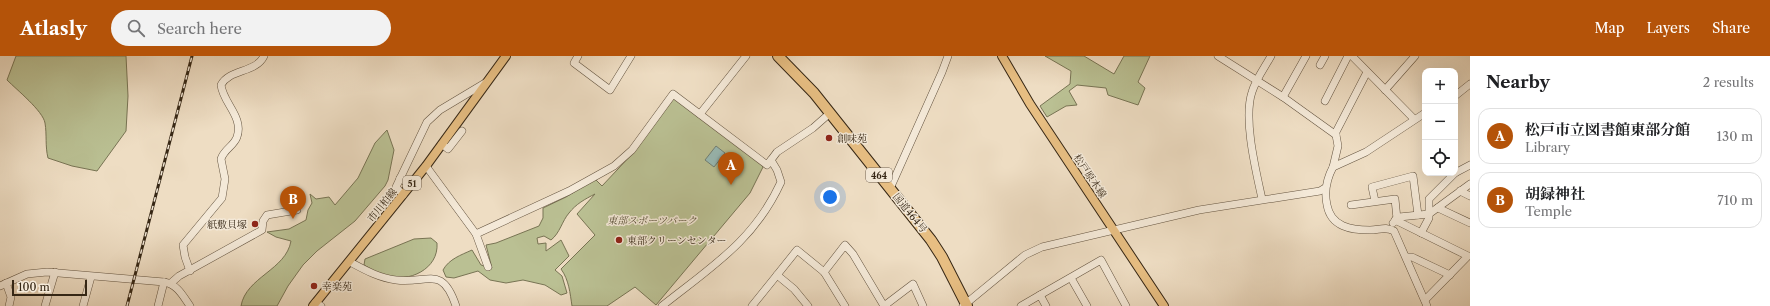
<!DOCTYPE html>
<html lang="en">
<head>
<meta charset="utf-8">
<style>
	body { margin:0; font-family:"Libre Caslon Text","Noto Serif JP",serif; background:#f2f2f2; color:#202124 }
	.controls { position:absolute; right:12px; top:12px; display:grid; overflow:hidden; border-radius:8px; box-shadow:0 4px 16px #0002 }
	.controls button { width:36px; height:36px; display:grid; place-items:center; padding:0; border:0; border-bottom:1px solid #e0e0e0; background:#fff; color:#202124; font:20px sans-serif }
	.scale { position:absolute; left:12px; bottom:10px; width:75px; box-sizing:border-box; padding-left:4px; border:2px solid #362715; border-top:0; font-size:11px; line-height:14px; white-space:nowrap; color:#362715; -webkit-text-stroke:3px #f4e9d8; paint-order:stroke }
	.you { position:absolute; left:830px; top:141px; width:14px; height:14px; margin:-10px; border:3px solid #fff; border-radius:50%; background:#1a73e8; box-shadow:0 0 0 6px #1a73e833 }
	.badge { display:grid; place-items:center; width:26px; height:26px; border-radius:50%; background:#b45309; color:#fff; font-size:13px; font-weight:700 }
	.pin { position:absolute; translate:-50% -33px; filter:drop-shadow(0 1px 2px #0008) }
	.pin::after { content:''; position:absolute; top:21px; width:14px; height:12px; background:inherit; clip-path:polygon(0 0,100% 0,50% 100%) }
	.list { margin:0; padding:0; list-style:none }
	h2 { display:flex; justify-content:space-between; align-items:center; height:52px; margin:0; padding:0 16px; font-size:17px }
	h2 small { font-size:13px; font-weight:400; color:#757577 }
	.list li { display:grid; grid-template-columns:26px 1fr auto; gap:12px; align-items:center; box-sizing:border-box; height:56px; margin:0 8px 8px; padding:0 8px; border:1px solid #e0e0e0; border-radius:12px }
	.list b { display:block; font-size:15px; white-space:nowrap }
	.list p { margin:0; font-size:13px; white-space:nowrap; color:#757577 }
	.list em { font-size:13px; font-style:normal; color:#757577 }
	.icon { flex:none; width:22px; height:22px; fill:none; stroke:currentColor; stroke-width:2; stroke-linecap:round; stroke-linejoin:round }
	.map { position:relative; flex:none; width:1470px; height:250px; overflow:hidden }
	header { display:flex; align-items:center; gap:24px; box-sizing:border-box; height:56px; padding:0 20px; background:#b45309; color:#fff }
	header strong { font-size:19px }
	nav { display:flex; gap:22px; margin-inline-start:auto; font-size:14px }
	.search { width:280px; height:36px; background:#f2f2f2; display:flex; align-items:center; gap:10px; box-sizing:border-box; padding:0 14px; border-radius:22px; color:#757577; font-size:15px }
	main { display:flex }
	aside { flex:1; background:#fff }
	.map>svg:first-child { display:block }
	.green { fill:#bac093; stroke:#787454 }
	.water { fill:#99bbb6; stroke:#718076 }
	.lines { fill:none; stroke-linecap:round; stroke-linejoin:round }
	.minor-casing { stroke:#645440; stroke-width:8 }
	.major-casing { stroke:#362715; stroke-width:10 }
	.highway-casing { stroke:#362715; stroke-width:12 }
	.minor { stroke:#f4e9d8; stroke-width:7 }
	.major { stroke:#e7be82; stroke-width:8 }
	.highway { stroke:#e7be82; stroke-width:10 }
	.rail-casing { stroke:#362715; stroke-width:3 }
	.rail { stroke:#f4e9d8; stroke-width:1.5; stroke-dasharray:4.5; stroke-linecap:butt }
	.poi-dot { fill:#8f2418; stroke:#f4e9d8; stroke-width:1.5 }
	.labels { text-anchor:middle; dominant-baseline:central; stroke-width:3; stroke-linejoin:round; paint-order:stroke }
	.shield { fill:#f4e9d8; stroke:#6f6150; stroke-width:1 }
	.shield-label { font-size:9px; font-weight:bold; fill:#362715 }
	.poi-label { font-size:10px; fill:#362715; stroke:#f4e9d8; text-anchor:start }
	.street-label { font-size:10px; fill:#362715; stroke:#f4e9d8 }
	.park-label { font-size:10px; font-style:italic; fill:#574d34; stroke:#f4e9d8 }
</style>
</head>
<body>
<header>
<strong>Atlasly</strong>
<div class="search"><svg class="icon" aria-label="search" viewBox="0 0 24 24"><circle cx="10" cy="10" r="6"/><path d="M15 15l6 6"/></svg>Search here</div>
<nav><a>Map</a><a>Layers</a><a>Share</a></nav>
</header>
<main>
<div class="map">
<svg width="1470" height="250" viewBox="0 0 1470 250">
	<rect width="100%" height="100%" fill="#eeddc3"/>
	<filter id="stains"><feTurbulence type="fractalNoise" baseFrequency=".005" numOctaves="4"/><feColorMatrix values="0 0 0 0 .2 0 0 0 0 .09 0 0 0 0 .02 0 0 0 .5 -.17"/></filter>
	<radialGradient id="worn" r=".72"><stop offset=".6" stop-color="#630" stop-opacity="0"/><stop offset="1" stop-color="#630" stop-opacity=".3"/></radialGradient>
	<g class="green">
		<path d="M16 0H126L128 40 126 75 97 115 72 110 48 102C45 90 47 79 45 67 43 55 17 34 7 24Z"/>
		<path d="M1045 0H1084L1114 18 1124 0H1150L1138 26 1145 32 1138 49 1108 39 1106 32 1077 29 1069 35 1077 49 1066 50 1047 61 1040 50 1070 28 1071 15Z"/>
		<path d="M676 42 762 109 763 111 750 137 656 249 635 231 607 250H572C570 237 569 224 561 213L595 179 577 158 595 138C585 143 576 148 569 157 562 165 560 177 551 184L544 180 537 182 538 188 546 187V195L561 184 569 200 555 214 562 220 567 237 561 239 545 229 523 224 506 227 490 224 478 215 454 222 446 221 443 214C449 203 461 199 472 194L481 209 492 212 486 189 496 187 539 170 543 162V152L566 141 595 123 602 130 633 97 671 43Z"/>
		<path d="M387 74 394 94 388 124 385 130 355 165 317 195 303 209 288 230 277 250H241C246 221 286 214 291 185L276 181 267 176 289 173 306 164 308 154 312 147 310 138 316 143 329 141 335 149 358 122 375 87Z"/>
		<path d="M431 182 437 187C439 213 409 227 386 220 378 218 371 213 364 209L365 203 414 183Z"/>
	</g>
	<path class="water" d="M716 90 725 97 714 111 705 104Z"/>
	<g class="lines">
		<defs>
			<g id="minor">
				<path d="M578 0 574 7 610 34 631 0"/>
				<path d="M1218 0 1283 41 1336 79 1338 90 1333 111"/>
				<path d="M1352 0 1414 63"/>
				<path d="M1320 9 1325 0"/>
				<path d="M1385 34 1415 0"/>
				<path d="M1455 40 1470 28"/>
				<path d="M1283 41 1306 0"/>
				<path d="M1325 45 1348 0"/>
				<path d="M1425 57 1366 96 1333 111C1326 124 1324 135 1327 149 1331 171 1351 174 1370 174 1379 174 1386 170 1394 175L1427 250"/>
				<path d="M700 58 746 0"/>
				<path d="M1336 79V76L1367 16"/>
				<path d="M442 88 448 93 462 75"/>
				<path d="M771 104 777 96 813 72 830 57"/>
				<path d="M426 110 476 178 488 211"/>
				<path d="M1455 117 1470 109"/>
				<path d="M400 122 407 127"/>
				<path d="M889 131 892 128 942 16 948 0"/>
				<path d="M1460 135 1470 140"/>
				<path d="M403 139 396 131 427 66 440 54 485 27"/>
				<path d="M1262 143C1256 115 1243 63 1252 36 1256 23 1265 11 1271 0"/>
				<path d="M1375 145 1372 131 1413 120 1418 159"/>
				<path d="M1351 149 1395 143 1397 163"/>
				<path d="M1438 152 1470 167"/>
				<path d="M1395 164 1468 200 1425 244"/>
				<path d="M1393 167 1399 161 1429 158 1470 128"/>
				<path d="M1421 177 1429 162V143L1455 117"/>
				<path d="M476 178 569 135 614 110 632 94 673 38 767 109 771 104 777 114 781 126C754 185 711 211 662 250"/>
				<path d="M1407 201H1412L1450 219"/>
				<path d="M350 206C365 214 379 222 396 224 428 228 442 208 456 250"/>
				<path d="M190 215 185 201 183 189 222 142 225 123 221 103C224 93 234 90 237 81 244 61 223 47 221 29 229 13 256 17 264 0"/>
				<path d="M824 216 845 189 853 198 884 250 913 228 923 250"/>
				<path d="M1071 222 1087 250"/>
				<path d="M6 227 11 241 9 250"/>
				<path d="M171 227 179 220 262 174 263 165 267 159 297 154"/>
				<path d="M0 230 27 218 47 216 164 226C177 228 183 240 190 250"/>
				<path d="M1040 239 1101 204 1126 250"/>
				<path d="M315 247 321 250"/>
				<path d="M45 250 55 216"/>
				<path d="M83 250 91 221"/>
				<path d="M158 250 164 226"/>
				<path d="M752 250 777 219"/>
				<path d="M808 250 794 233 777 219 797 194 824 216 845 250"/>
				<path d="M963 250 1025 199 1042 191 1199 154 1320 135 1325 132"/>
				<path d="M1021 250 1040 239 1046 250"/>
			</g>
			<g id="major">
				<path d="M1002 0 1030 48 1164 250"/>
				<path d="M313 250 426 110 506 0"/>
			</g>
			<path id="highway" d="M778 0 814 37 931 184 942 201 967 250"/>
		</defs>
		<use href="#minor" class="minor-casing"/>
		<use href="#major" class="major-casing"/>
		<use href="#highway" class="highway-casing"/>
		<use href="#minor" class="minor"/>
		<use href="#major" class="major"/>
		<use href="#highway" class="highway"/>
		<defs>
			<path id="rail" d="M127 250 192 0"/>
		</defs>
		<use href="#rail" class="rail-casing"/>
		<use href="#rail" class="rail"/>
	</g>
	<g class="poi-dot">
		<circle cx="829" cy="82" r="4"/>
		<circle cx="255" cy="168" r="4"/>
		<circle cx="619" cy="184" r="4"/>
		<circle cx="314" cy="230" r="4"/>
	</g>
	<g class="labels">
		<g class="shield">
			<rect x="866" y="112" width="26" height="14" rx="3"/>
			<rect x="403" y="120" width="18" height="14" rx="3"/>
		</g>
		<g class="shield-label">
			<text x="879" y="119">464</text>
			<text x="412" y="127">51</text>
		</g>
		<g class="poi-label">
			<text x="837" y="82">創味苑</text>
			<text x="247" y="168" text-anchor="end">紙敷貝塚</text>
			<text x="627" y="184">東部クリーンセンター</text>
			<text x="322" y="230">幸楽苑</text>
		</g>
		<g class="street-label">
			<text transform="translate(1090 120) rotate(56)">松戸原木線</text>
			<text transform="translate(382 149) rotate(-51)">市川柏線</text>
			<text transform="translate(910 157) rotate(51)">国道464号</text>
		</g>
		<g class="park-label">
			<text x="652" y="164">東部スポーツパーク</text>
		</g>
	</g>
	<rect width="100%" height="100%" filter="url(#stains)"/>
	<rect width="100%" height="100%" fill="url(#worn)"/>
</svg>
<div class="controls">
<button>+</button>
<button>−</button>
<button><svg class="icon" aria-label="locate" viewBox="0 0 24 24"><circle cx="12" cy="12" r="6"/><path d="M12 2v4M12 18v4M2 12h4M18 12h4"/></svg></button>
</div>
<div class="scale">100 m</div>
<div class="you"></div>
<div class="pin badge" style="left:731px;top:129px">A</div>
<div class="pin badge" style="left:293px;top:163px">B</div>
</div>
<aside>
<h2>Nearby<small>2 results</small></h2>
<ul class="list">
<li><span class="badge">A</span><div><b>松戸市立図書館東部分館</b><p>Library</p></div><em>130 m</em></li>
<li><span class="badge">B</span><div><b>胡録神社</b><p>Temple</p></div><em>710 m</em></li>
</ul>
</aside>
</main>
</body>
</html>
